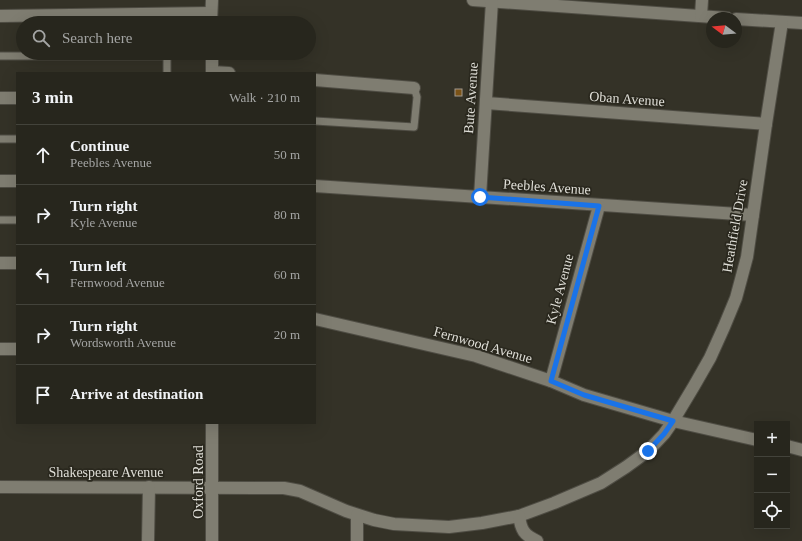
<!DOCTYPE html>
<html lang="en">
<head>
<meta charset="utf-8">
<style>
	body { margin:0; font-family:"Times New Roman",serif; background:#33322a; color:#f1f3f6 }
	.controls { position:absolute; right:12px; bottom:12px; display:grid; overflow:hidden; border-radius:0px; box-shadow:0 4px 16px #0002 }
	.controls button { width:36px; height:36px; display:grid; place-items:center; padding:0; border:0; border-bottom:1px solid #43433b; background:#27261d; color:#f1f3f6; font:20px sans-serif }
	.compass { position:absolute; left:706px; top:12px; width:36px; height:36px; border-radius:50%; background:#27261d; box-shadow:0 4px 16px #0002; rotate:286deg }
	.stop { position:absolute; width:12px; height:12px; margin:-9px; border:3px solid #1a73e8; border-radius:50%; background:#fff }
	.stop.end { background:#1a73e8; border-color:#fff; box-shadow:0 1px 4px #0008 }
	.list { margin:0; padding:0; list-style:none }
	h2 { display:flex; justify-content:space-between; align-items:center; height:52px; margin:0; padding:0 16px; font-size:17px }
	h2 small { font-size:13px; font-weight:400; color:#a4a5a4 }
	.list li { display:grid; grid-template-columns:26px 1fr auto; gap:12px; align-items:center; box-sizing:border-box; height:60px; padding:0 16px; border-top:1px solid #43433b }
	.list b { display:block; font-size:15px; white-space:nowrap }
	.list p { margin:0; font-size:13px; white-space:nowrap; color:#a4a5a4 }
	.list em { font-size:13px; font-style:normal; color:#a4a5a4 }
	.icon { flex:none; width:22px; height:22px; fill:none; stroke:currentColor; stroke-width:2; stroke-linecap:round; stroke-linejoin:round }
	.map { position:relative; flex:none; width:802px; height:541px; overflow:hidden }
	.search { position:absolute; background:#27261d; box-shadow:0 4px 16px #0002; left:16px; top:16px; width:300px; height:44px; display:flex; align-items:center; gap:10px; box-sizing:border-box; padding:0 14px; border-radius:22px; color:#a4a5a4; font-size:15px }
	.panel { position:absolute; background:#27261d; box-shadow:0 4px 16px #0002; left:16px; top:72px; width:300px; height:352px; border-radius:0px }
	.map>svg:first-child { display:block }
	.building { fill:#7b5317; stroke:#a1988d }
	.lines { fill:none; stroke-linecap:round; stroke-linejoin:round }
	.service-casing { stroke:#4f4d44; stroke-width:9 }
	.minor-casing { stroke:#4f4d44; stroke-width:14 }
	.tertiary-casing { stroke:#4f4d44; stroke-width:14 }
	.service { stroke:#7f7d71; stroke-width:7 }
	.minor { stroke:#7f7d71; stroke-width:12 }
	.tertiary { stroke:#7f7d71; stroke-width:12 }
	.route { stroke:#1a73e8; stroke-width:5 }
	.labels { text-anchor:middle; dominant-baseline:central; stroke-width:3.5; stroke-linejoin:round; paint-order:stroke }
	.street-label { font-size:14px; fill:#dfded7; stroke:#2a281e }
</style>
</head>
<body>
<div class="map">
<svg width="802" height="541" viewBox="0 0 802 541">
	<rect width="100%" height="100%" fill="#343227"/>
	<rect class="building" x="455" y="89" width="7" height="7"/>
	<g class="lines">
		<defs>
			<g id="service">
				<path d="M0 56H167V73"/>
				<path d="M315 121 414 127 417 97 414 88"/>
				<path d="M0 139H17"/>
				<path d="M0 220H17"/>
			</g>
			<g id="minor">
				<path d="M473 0 727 18"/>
				<path d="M0 16 211 13"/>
				<path d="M701 16 702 0"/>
				<path d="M736 19 802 23"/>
				<path d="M212 72 229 73"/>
				<path d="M315 80 414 88"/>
				<path d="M0 98H17"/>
				<path d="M486 103 766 124"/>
				<path d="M0 181H17"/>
				<path d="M315 186 753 215"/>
				<path d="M480 197 492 1"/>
				<path d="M0 263H17"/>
				<path d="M315 319 476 356 551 381 584 395 673 421 757 440"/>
				<path d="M0 349H17"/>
				<path d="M551 381 599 206"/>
				<path d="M787 446 802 450"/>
				<path d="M0 487 284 488 300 491 346 511 374 520 394 524 449 527 482 523 519 516 554 503 601 483 626 467 648 451 664 434 673 421 694 386 710 358 724 327 736 298 747 257 766 124 782 22"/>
				<path d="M519 516C521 530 524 535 537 541"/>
				<path d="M148 541 149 487"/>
				<path d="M357 541V515"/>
			</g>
			<g id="tertiary">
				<path d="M211 23 212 0"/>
				<path d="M212 53V73"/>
				<path d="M212 541V423"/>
			</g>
		</defs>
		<use href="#service" class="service-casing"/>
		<use href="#minor" class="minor-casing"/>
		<use href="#tertiary" class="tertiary-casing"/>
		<use href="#service" class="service"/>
		<use href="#minor" class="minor"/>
		<use href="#tertiary" class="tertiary"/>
	</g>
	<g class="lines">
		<path class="route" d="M480 197 599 206 551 381 584 395 673 421 664 434 648 451"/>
	</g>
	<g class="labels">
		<g class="street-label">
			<text transform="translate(471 98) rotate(-86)">Bute Avenue</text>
			<text transform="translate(627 99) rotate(4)">Oban Avenue</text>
			<text transform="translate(547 187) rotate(4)">Peebles Avenue</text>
			<text transform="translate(735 226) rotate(-80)">Heathfield Drive</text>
			<text transform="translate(560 289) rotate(-75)">Kyle Avenue</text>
			<text transform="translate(483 345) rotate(16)">Fernwood Avenue</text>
			<text x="106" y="472">Shakespeare Avenue</text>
			<text transform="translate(198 482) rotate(-90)">Oxford Road</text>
		</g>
	</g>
</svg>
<div class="controls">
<button>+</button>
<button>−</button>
<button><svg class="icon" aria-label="locate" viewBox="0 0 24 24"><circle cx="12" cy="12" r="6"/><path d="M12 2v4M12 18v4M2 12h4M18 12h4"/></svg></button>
</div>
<svg class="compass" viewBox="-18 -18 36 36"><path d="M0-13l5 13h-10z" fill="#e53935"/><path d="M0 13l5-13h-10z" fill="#a4a5a4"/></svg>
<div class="stop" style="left:480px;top:197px"></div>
<div class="stop end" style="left:648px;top:451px"></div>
<div class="search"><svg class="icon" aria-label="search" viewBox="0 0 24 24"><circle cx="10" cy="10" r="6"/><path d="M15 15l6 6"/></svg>Search here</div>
<section class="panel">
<h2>3 min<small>Walk · 210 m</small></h2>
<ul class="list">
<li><svg class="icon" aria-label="ahead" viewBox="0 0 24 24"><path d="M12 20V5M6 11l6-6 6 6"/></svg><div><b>Continue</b><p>Peebles Avenue</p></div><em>50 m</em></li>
<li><svg class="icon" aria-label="right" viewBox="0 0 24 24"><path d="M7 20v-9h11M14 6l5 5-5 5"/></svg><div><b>Turn right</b><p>Kyle Avenue</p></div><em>80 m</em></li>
<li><svg class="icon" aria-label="left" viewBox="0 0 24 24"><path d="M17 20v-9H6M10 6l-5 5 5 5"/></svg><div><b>Turn left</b><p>Fernwood Avenue</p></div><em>60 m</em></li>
<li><svg class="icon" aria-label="right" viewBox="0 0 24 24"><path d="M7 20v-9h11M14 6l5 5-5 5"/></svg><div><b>Turn right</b><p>Wordsworth Avenue</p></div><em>20 m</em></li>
<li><svg class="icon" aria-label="arrive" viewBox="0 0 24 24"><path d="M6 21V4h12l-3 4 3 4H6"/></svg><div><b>Arrive at destination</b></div></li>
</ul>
</section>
</div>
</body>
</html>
